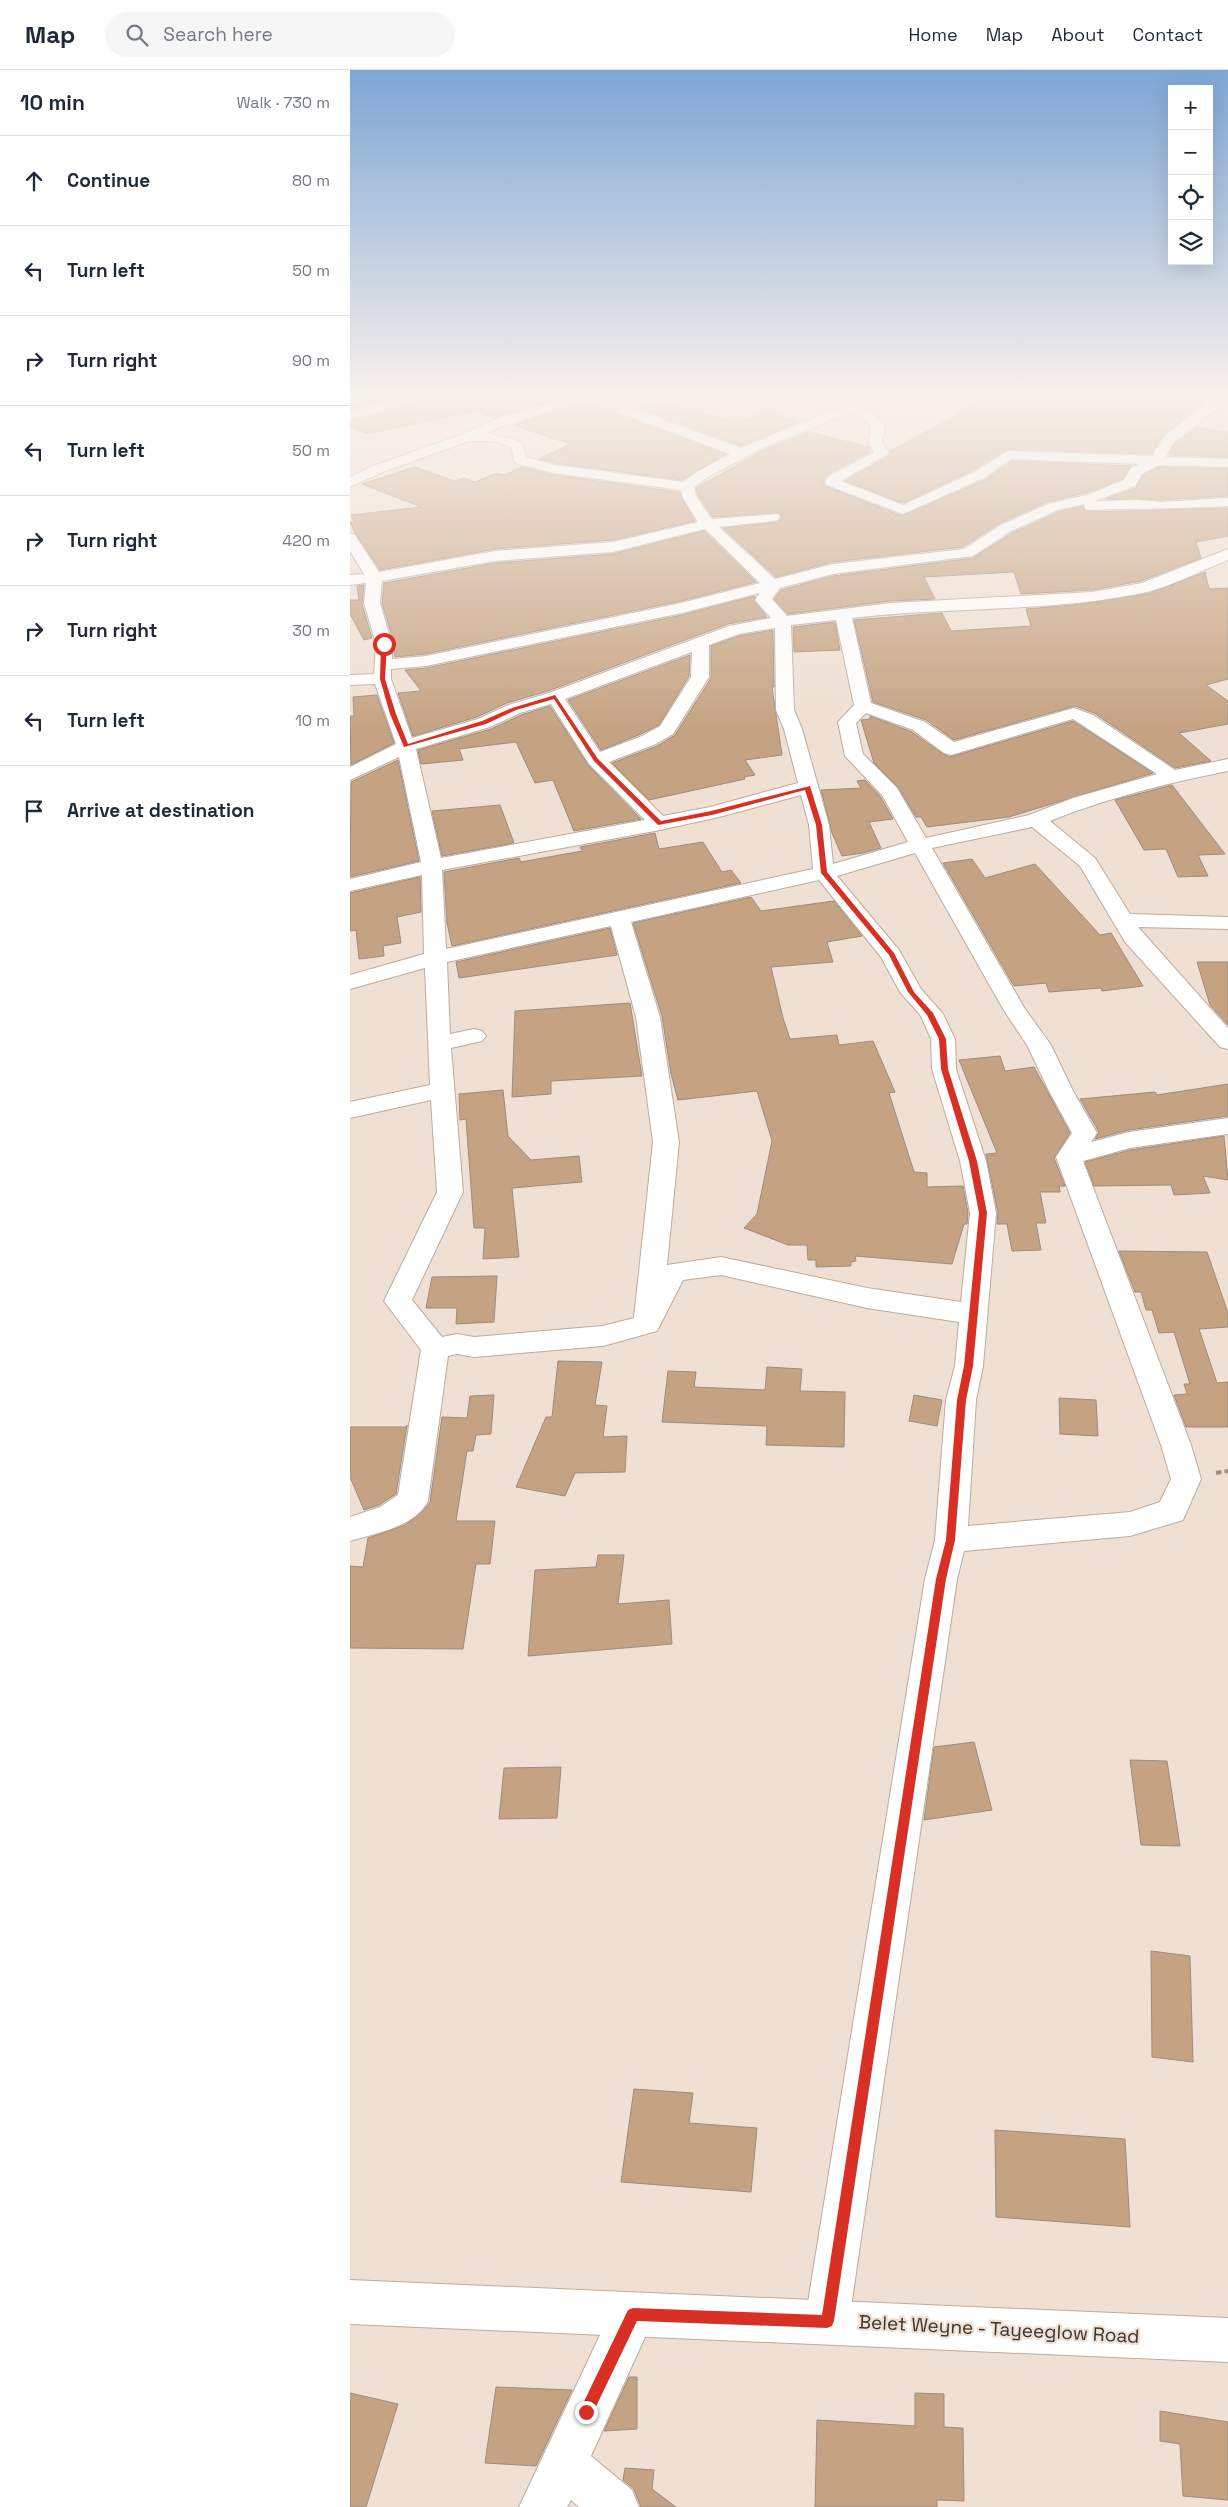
<!DOCTYPE html>
<html lang="en">
<head>
<meta charset="utf-8">
<style>
	body { margin:0; font-family:"Space Grotesk",sans-serif; background:#f6f6f7; color:#1f2937 }
	.controls { position:absolute; right:15px; top:15px; display:grid; overflow:hidden; border-radius:0px; box-shadow:0 5px 20px #0002 }
	.controls button { width:45px; height:45px; display:grid; place-items:center; padding:0; border:0; border-bottom:1px solid #e0e1e3; background:#fff; color:#1f2937; font:25px sans-serif }
	.stop { position:absolute; width:15px; height:15px; margin:-11px; border:4px solid #d93025; border-radius:50%; background:#fff }
	.stop.end { background:#d93025; border-color:#fff; box-shadow:0 1px 5px #0008 }
	.list { margin:0; padding:0; list-style:none }
	h2 { display:flex; justify-content:space-between; align-items:center; height:65px; margin:0; padding:0 20px; font-size:21px }
	h2 small { font-size:16px; font-weight:400; color:#747a83 }
	.list li { display:grid; grid-template-columns:32px 1fr auto; gap:15px; align-items:center; box-sizing:border-box; height:90px; padding:0 20px; border-top:1px solid #e0e1e3 }
	.list b { display:block; font-size:19px; white-space:nowrap }
	.list em { font-size:16px; font-style:normal; color:#747a83 }
	.icon { flex:none; width:28px; height:28px; fill:none; stroke:currentColor; stroke-width:2; stroke-linecap:round; stroke-linejoin:round }
	.map { position:relative; flex:none; width:878px; height:2437px; overflow:hidden }
	header { display:flex; align-items:center; gap:30px; box-sizing:border-box; height:70px; padding:0 25px; background:#fff; border-bottom:1px solid #e0e1e3 }
	header strong { font-size:24px }
	nav { display:flex; gap:28px; margin-inline-start:auto; font-size:18px }
	.search { width:350px; height:45px; background:#f6f6f7; display:flex; align-items:center; gap:12px; box-sizing:border-box; padding:0 18px; border-radius:28px; color:#747a83; font-size:19px }
	main { display:flex }
	aside { flex:1; background:#fff }
	.map>svg:first-child { display:block }
	.building { fill:#c5a281; stroke:#9b8c80 }
	.lines { fill:none; stroke-linecap:round; stroke-linejoin:round }
	.minor-casing { stroke:#bbac9f; stroke-width:2 }
	.tertiary-casing { stroke:#bbac9f; stroke-width:2 }
	.secondary-casing { stroke:#bbac9f; stroke-width:2 }
	.path { stroke:#9b9086; stroke-width:4; stroke-dasharray:5.5 3; stroke-linecap:butt }
	.minor { fill:#fff; fill-rule:evenodd }
	.tertiary { fill:#fff; fill-rule:evenodd }
	.secondary { fill:#fff; fill-rule:evenodd }
	.route { fill:#d93025 }
	.labels { text-anchor:middle; dominant-baseline:central; stroke-width:4.5; stroke-linejoin:round; paint-order:stroke }
	.near-street-label { font-size:19px; fill:#39332e; stroke:#f0e0d3 }
</style>
</head>
<body>
<header>
<strong>Map</strong>
<div class="search"><svg class="icon" aria-label="search" viewBox="0 0 24 24"><circle cx="10" cy="10" r="6"/><path d="M15 15l6 6"/></svg>Search here</div>
<nav><a>Home</a><a>Map</a><a>About</a><a>Contact</a></nav>
</header>
<main>
<aside>
<h2>10 min<small>Walk · 730 m</small></h2>
<ul class="list">
<li><svg class="icon" aria-label="ahead" viewBox="0 0 24 24"><path d="M12 20V5M6 11l6-6 6 6"/></svg><div><b>Continue</b></div><em>80 m</em></li>
<li><svg class="icon" aria-label="left" viewBox="0 0 24 24"><path d="M17 20v-9H6M10 6l-5 5 5 5"/></svg><div><b>Turn left</b></div><em>50 m</em></li>
<li><svg class="icon" aria-label="right" viewBox="0 0 24 24"><path d="M7 20v-9h11M14 6l5 5-5 5"/></svg><div><b>Turn right</b></div><em>90 m</em></li>
<li><svg class="icon" aria-label="left" viewBox="0 0 24 24"><path d="M17 20v-9H6M10 6l-5 5 5 5"/></svg><div><b>Turn left</b></div><em>50 m</em></li>
<li><svg class="icon" aria-label="right" viewBox="0 0 24 24"><path d="M7 20v-9h11M14 6l5 5-5 5"/></svg><div><b>Turn right</b></div><em>420 m</em></li>
<li><svg class="icon" aria-label="right" viewBox="0 0 24 24"><path d="M7 20v-9h11M14 6l5 5-5 5"/></svg><div><b>Turn right</b></div><em>30 m</em></li>
<li><svg class="icon" aria-label="left" viewBox="0 0 24 24"><path d="M17 20v-9H6M10 6l-5 5 5 5"/></svg><div><b>Turn left</b></div><em>10 m</em></li>
<li><svg class="icon" aria-label="arrive" viewBox="0 0 24 24"><path d="M6 21V4h12l-3 4 3 4H6"/></svg><div><b>Arrive at destination</b></div></li>
</ul>
</aside>
<div class="map">
<svg width="878" height="2437" viewBox="0 0 878 2437">
	<rect width="100%" height="100%" fill="#f0e0d3"/>
	<g class="building">
		<path d="M44 324H55L0 340V335Z"/>
		<path d="M85 324H212L217 326 144 348 126 341 18 364 0 357V352L83 329Z"/>
		<path d="M645 324H753L798 331 804 325 852 333 812 367 801 384 658 379 623 400 553 433 495 411 540 385V381Z"/>
		<path d="M235 332 248 337 376 384 332 410 205 393 189 389 220 374 163 355Z"/>
		<path d="M312 332 387 352 418 342 449 352 391 376 288 338 295 335 301 337Z"/>
		<path d="M847 357 878 362V387L819 385 824 374Z"/>
		<path d="M459 362 519 377 521 381 478 404 473 411 475 416 552 446 635 410 662 391 782 396 773 409 739 422 697 432 650 453 613 477 483 492 426 507 373 458 428 452 432 448 430 443 363 447 349 427 346 418 412 381Z"/>
		<path d="M65 397 105 411 114 408 125 412 146 403 155 405 172 397 204 405 329 422 345 451 263 470 145 479 30 500 5 463 0 452H4L1 445 71 437 12 414Z"/>
		<path d="M809 397 878 399V426L811 430 756 429 786 418 793 405Z"/>
		<path d="M733 436 735 441 740 442 878 438V466L846 472 851 488 791 511 742 520 671 524 664 502 574 507 585 529 541 531 438 544 424 529 431 520 483 506 623 488 662 463 709 442Z"/>
		<path d="M354 461 406 512 331 531 76 584 45 587 44 585V573L32 533 34 513 145 493 263 484Z"/>
		<path d="M855 502 859 519 878 518V609L856 615 878 631V654L829 663 861 691 825 698 744 643 725 636 604 670 576 650 523 632 504 550 592 543 601 561 681 556 676 539 724 535 797 524Z"/>
		<path d="M14 515 12 534 22 568 14 570 0 544V530H9L7 516Z"/>
		<path d="M405 526 404 531 417 547 378 554 198 621 157 633 127 647 63 666 48 623 71 621 55 600 76 598 332 545Z"/>
		<path d="M485 552 490 580 444 582 443 557Z"/>
		<path d="M423 560 424 617H422L432 685 395 690 405 705 394 707 395 709 299 730 262 693 307 676 325 665 361 608V576L389 566Z"/>
		<path d="M340 585 339 606 309 655 291 664 251 680 218 630Z"/>
		<path d="M27 625 44 673 1 695 0 646H4L3 627Z"/>
		<path d="M200 636 238 695 291 749 224 761 203 710 185 713 166 672 109 679 113 690 71 694 68 680 141 659 171 645Z"/>
		<path d="M520 646 562 662 593 684 600 687 723 651 803 703 659 747 577 757 571 747H566L548 717 524 693 511 650 520 649Z"/>
		<path d="M48 690 69 791 0 807 1 712Z"/>
		<path d="M515 710 530 726 543 749 519 752 531 778 513 783 492 786 482 763 471 720 511 718 507 711Z"/>
		<path d="M822 715 875 784 848 785 858 806 828 807 816 779 794 780 765 730Z"/>
		<path d="M150 735 164 773 92 786 82 741Z"/>
		<path d="M305 763 309 779 353 772 372 802 381 800 391 813 102 876 97 853 94 802 169 788 171 792 232 781 230 777Z"/>
		<path d="M622 789 635 808 685 794 750 865 761 863 793 916 752 921 751 918 699 922 696 913 664 916 593 793Z"/>
		<path d="M70 807 71 842 47 847 51 873 33 876 34 886 9 889 6 860 0 861V823Z"/>
		<path d="M401 827 411 841 484 831 512 866 477 872 483 892 421 897 433 948 440 969 487 965 489 975 523 971 545 1022 539 1023 564 1102 577 1103V1117L613 1116 618 1143 617 1154H614L602 1194 505 1186 506 1191 501 1192V1196L466 1197V1190H458L457 1175H438L394 1158 407 1144 422 1071 407 1021 328 1030 321 1004 312 946 283 853Z"/>
		<path d="M260 858 267 885 109 908 106 892Z"/>
		<path d="M847 892H878V955L860 935Z"/>
		<path d="M280 933 292 1006 201 1011V1024L162 1027 165 941Z"/>
		<path d="M650 986 655 1001 684 997 720 1063 704 1088 715 1116H709L710 1122H690L696 1153H686L691 1180 662 1181 657 1154H647L648 1143 636 1084 647 1083 609 990Z"/>
		<path d="M878 1014V1046L779 1060 745 1069 749 1062 730 1029 805 1022 807 1025Z"/>
		<path d="M153 1020 158 1066 181 1090 229 1086 232 1112 162 1118 169 1187 133 1189 135 1158H124L116 1049 110 1050 109 1024Z"/>
		<path d="M874 1066 878 1110 853 1106 860 1123 824 1125 821 1115 744 1116 735 1092 780 1080Z"/>
		<path d="M769 1181 857 1182 878 1243V1257L849 1259 867 1313 878 1312V1357H836L824 1325 837 1324 834 1314H840L824 1262 809 1263 802 1240H796L791 1222H785Z"/>
		<path d="M147 1206 144 1252 106 1254 107 1238H76L82 1207Z"/>
		<path d="M208 1291 252 1292 245 1335 257 1336 253 1367 277 1366 275 1402 225 1403 215 1426 166 1417 196 1347H202Z"/>
		<path d="M417 1297 452 1299 450 1321 495 1322 494 1377 416 1375 417 1356 312 1352 318 1301 346 1302 344 1317 415 1320Z"/>
		<path d="M144 1325 141 1364 126 1365 123 1381H117L106 1451H145L140 1494H126L113 1579 0 1578V1496L13 1497 18 1468 55 1455 73 1441 80 1432 92 1347 117 1348 120 1326Z"/>
		<path d="M564 1325 592 1330 587 1356 559 1351Z"/>
		<path d="M709 1328 746 1330 748 1366 710 1364Z"/>
		<path d="M57 1355 46 1424 29 1435 14 1440 0 1407V1357H57Z"/>
		<path d="M248 1485H274L268 1534 319 1530 322 1574 178 1586 185 1500 246 1497Z"/>
		<path d="M624 1672 642 1740 574 1750 584 1677Z"/>
		<path d="M780 1690 817 1691 830 1776 791 1775Z"/>
		<path d="M211 1697 207 1748 149 1749 154 1698Z"/>
		<path d="M801 1881 840 1886 843 1992 802 1987Z"/>
		<path d="M284 2019 343 2023 339 2053 407 2058 401 2122 271 2112Z"/>
		<path d="M645 2060 775 2069 780 2157 646 2147Z"/>
		<path d="M279 2307H287V2359L254 2361Z"/>
		<path d="M146 2317 222 2320 186 2396 135 2393Z"/>
		<path d="M0 2323 48 2334 16 2437H0Z"/>
		<path d="M565 2323 594 2324V2357L613 2358 614 2431 587 2430V2437H465L467 2350 565 2356Z"/>
		<path d="M810 2341 878 2352V2430L833 2426 830 2374 810 2371Z"/>
		<path d="M275 2398 304 2400 302 2419 326 2437H291L284 2419 273 2410Z"/>
	</g>
	<g class="lines">
		<defs>
			<g id="minor">
				<path d="M229 324H243L391 378 498 334 512 324H526L512 337 533 352 535 361 532 371 539 383 491 411 553 435 624 402 658 381 802 386 813 368 856 332 828 328 822 324H878L874 333 823 373 816 387 878 389V397L809 395 792 404 785 416 745 431 788 430 811 432 878 428V436C832 439 786 438 740 440L735 439 734 434 708 440 661 461 623 486 483 504 430 518 422 529 437 546 541 533 742 522 792 513 878 479V490C852 500 824 515 797 522 701 543 600 536 502 548L521 633 575 652 604 672 724 638 743 645 825 700 878 689V701C817 713 757 728 700 751L745 788 780 844 878 847V859L788 857 878 958V979L870 977 775 872 730 796 682 757 582 778 675 939 701 975 723 1021 747 1063 741 1072 779 1062 878 1048V1064L780 1078 733 1091 841 1375 851 1409 833 1450 780 1466 614 1481 607 1509 499 2251 493 2267 477 2273 461 2267 455 2251 575 1509 585 1470 596 1330 605 1296 609 1252 517 1238 371 1205 333 1210 307 1261 253 1276 124 1287 107 1284 98 1286 78 1431C65 1457 26 1463 0 1471V1447L30 1437 48 1425 71 1280 34 1231 87 1122 81 1030 0 1048V1032L80 1015 75 898 0 919V905L74 884 72 805 0 821V809L71 792 49 687 0 710V697L46 674 25 614 0 615V605L24 604 26 574 14 533 16 513 0 515V505L14 504 0 481V463L5 465 29 502 145 481 263 472 348 452 333 428 331 420 204 403 165 393 161 377 142 371H119L33 402 0 417V407L23 396 113 364 146 349ZM236 330 380 384 345 403 333 412 205 395 176 387 172 372 138 363 156 355ZM502 342 520 354 521 361 518 371 524 382 479 406 475 412 477 415 553 444 634 408 661 389 789 394 781 398 774 410 740 424 698 434 651 455 614 479 483 494 425 509 369 457 423 451 428 450 430 447 428 444 362 449 347 428 344 417 360 406 411 379ZM355 459 410 513 331 533 76 586 42 589V574L30 533 32 511 145 491 263 482ZM410 523 405 530 421 548 379 556 199 623 158 635 128 649 62 668 41 609V599L76 596 332 543ZM486 550 504 635 488 652 495 686 532 725 558 772 483 794 479 755 452 659 444 640 441 555ZM425 558 426 640 434 659 448 713 360 737 313 746 259 692 306 674 323 664 359 607V575L389 564ZM342 582 341 607 310 656 292 666 250 682 215 629ZM201 634 239 694 295 750 91 788 66 679 140 657 170 643ZM516 643 563 660 594 683 601 685 723 649 807 704 723 728 679 745 576 768 547 718 513 684 506 653ZM451 725 459 755 463 799 96 879 92 800 310 760 369 747ZM565 783 653 939 677 975 699 1021 722 1063 706 1087 811 1375 821 1409 810 1432 780 1442 618 1456 626 1330 633 1296 646 1143 636 1091 606 999 605 969 593 944 571 919 549 880 487 806ZM469 810 531 887 550 922 571 946 581 969 582 999 610 1091 620 1143 611 1232 517 1218 371 1187 317 1195 329 1072 310 947 281 852ZM261 856 286 947 303 1072 284 1248 253 1256 124 1267 107 1264 92 1267 62 1230 113 1122 101 978 132 971 136 966 132 961 124 959 100 964 97 892Z"/>
				<path d="M283 2223 299 2229 305 2245 241 2386 282 2420 289 2437H229L221 2430 217 2437H169L267 2229Z"/>
			</g>
			<path id="tertiary" d="M62 324H83L82 327 0 350V342Z"/>
			<path id="secondary" d="M0 2210 878 2248V2292L0 2254Z"/>
		</defs>
		<use href="#minor" class="minor-casing"/>
		<use href="#tertiary" class="tertiary-casing"/>
		<use href="#secondary" class="secondary-casing"/>
		<path class="path" d="M866 1403 878 1401"/>
		<use href="#minor" class="minor"/>
		<use href="#tertiary" class="tertiary"/>
		<use href="#secondary" class="secondary"/>
	</g>
	<linearGradient id="sky" x2="0" y2="1"><stop stop-color="#7da6d4"/><stop offset="0.49" stop-color="#f8f1eb"/><stop offset="1" stop-color="#f8f1eb" stop-opacity="0"/></linearGradient>
	<rect width="878" height="665" fill="url(#sky)"/>
	<path class="route" d="M34 573 37 574 35 609 46 644 58 674 132 651 162 638 205 625 248 689 311 751 361 741 460 716 472 755 477 802 544 883 564 922 583 943 596 969 598 999 627 1091 637 1143 623 1296 616 1330 605 1470 596 1509 484 2251 482 2256 477 2258 287 2251 241 2347 236 2349 231 2347 229 2342 278 2240 283 2238 472 2245 586 1509 596 1470 607 1330 614 1296 629 1143 619 1091 591 999 589 969 577 945 558 922 539 885 471 803 466 755 455 720 362 745 308 755 244 691 204 629 166 640 136 654 54 677 40 644 30 609 31 574Z"/>
	<g class="labels">
		<g class="near-street-label">
			<text transform="translate(649 2259) rotate(3)">Belet Weyne - Tayeeglow Road</text>
		</g>
	</g>
</svg>
<div class="controls">
<button>+</button>
<button>−</button>
<button><svg class="icon" aria-label="locate" viewBox="0 0 24 24"><circle cx="12" cy="12" r="6"/><path d="M12 2v4M12 18v4M2 12h4M18 12h4"/></svg></button>
<button><svg class="icon" aria-label="layers" viewBox="0 0 24 24"><path d="M12 4l9 5-9 5-9-5zM3 14l9 5 9-5"/></svg></button>
</div>
<div class="stop" style="left:34px;top:574px"></div>
<div class="stop end" style="left:236px;top:2342px"></div>
</div>
</main>
</body>
</html>
